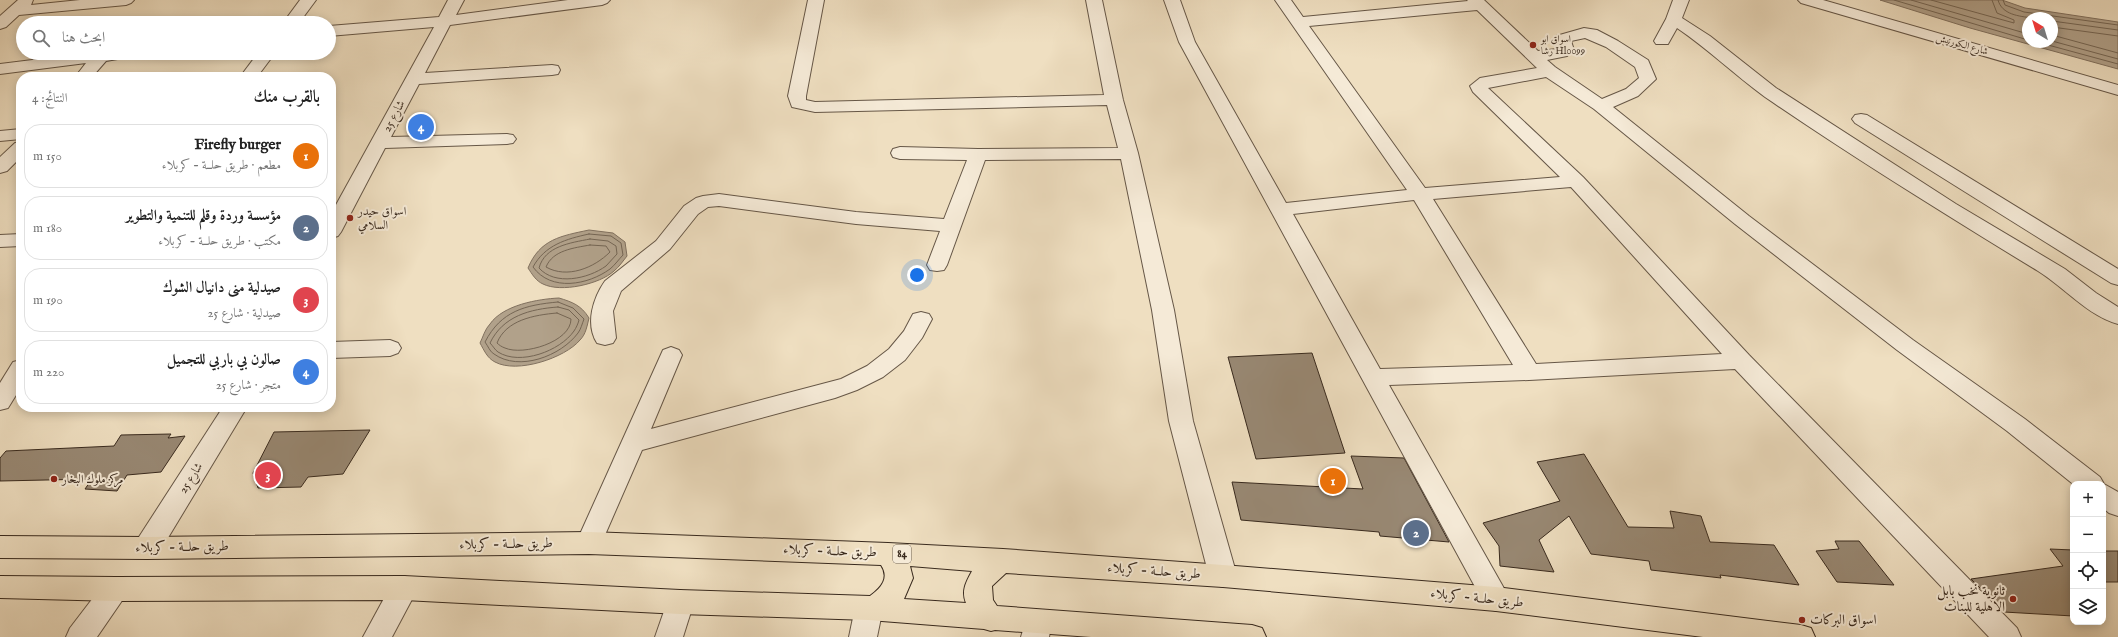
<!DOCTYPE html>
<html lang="ar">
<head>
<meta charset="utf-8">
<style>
	body { margin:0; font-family:"IM FELL English",Amiri,serif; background:#f2f2f2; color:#222; direction:rtl }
	.controls { position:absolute; right:12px; bottom:12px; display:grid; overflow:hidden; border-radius:8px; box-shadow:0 2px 10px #0003 }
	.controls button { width:36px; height:36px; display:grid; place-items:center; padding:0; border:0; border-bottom:1px solid #e0e0e0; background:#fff; color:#222; font:20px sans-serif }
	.compass { position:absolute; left:2022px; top:12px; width:36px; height:36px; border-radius:50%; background:#fff; box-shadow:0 2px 10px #0003; rotate:322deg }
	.you { position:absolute; left:917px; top:275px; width:14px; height:14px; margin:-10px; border:3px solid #fff; border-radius:50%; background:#1a73e8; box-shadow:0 0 0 6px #1a73e833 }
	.badge { display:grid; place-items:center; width:26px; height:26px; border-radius:50%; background:#ea580c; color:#fff; font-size:13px; font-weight:700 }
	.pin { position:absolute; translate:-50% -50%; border:2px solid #fff; box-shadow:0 1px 4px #0006 }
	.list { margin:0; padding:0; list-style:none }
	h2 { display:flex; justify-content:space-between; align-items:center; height:52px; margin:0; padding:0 16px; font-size:17px }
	h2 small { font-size:13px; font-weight:400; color:#767676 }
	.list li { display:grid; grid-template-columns:26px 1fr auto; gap:12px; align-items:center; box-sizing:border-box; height:64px; margin:0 8px 8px; padding:0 8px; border:1px solid #e0e0e0; border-radius:16px }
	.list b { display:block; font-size:15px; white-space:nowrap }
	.list p { margin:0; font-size:13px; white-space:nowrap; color:#767676 }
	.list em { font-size:13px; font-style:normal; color:#767676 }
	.icon { flex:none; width:22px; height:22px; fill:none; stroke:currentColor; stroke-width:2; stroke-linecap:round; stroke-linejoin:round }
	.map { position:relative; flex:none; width:2118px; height:637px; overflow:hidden; direction:ltr }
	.search { position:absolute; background:#fff; box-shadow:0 2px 10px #0003; left:16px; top:16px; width:320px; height:44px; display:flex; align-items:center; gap:10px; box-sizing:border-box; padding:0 14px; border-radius:22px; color:#767676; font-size:15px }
	.panel { position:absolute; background:#fff; box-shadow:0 2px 10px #0003; left:16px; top:72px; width:320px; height:340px; border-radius:16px; direction:rtl }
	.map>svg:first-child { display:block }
	.water { fill:#b1a18a; stroke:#81715f; fill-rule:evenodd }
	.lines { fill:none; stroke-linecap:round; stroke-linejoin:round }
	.shore { stroke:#756654; stroke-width:1 }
	.building { fill:#988873; stroke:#392a1e }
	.minor-casing { stroke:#665747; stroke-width:2 }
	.major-casing { stroke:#392a1e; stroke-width:2 }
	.minor { fill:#f5ead7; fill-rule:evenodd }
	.major { fill:#efdfc1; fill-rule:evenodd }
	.poi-dot { fill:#8f2418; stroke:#f5ead7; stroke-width:1.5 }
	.labels { text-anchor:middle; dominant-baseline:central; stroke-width:4; stroke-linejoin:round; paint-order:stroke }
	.far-poi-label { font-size:10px; fill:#392a1e; stroke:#f5ead7; text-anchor:start }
	.far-street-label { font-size:10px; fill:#392a1e; stroke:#f5ead7 }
	.shield { fill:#f5ead7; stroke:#716456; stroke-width:1 }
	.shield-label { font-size:11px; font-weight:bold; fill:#392a1e }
	.street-label { font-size:12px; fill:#392a1e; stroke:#f5ead7 }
	.poi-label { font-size:12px; fill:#392a1e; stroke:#f5ead7; text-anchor:start }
	.near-street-label { font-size:14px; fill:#392a1e; stroke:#f5ead7 }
	.near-poi-label { font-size:14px; fill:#392a1e; stroke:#f5ead7; text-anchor:end }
</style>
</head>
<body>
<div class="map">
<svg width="2118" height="637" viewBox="0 0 2118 637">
	<rect width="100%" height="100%" fill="#efdfc1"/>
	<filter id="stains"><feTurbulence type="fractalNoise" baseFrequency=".005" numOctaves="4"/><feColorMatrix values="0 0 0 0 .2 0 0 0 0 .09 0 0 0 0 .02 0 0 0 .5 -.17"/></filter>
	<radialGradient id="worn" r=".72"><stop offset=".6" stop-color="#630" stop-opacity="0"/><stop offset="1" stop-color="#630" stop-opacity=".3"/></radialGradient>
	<g class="water">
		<path d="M1880 0H2002L2025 8 2118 22V69L1970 28ZM2028 18H2052V42H2028Z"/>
		<path d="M589 230 613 233 625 242 627 256C623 261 619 267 614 271 600 284 561 293 543 284 536 281 532 274 528 268 540 239 561 236 589 230Z"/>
		<path d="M559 298C572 302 581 305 589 318 587 326 586 334 580 340 565 358 517 374 495 362 487 358 484 350 480 343 483 337 485 329 490 324 503 305 538 299 559 298Z"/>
	</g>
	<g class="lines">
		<g class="shore">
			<path d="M1894 0 2028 40"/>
			<path d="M1911 0 2028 34"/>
			<path d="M1931 0 2014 23V20L1997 13 1992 0"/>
			<path d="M1998 0C2002 15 2019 16 2032 18"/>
			<path d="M2003 0 2005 5 2024 12 2118 25"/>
			<path d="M2052 21 2118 30"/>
			<path d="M2052 27 2118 36"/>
			<path d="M2052 35 2118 53"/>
			<path d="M2052 41 2118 59"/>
			<path d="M2037 42 2118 64"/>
			<path d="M589 234 611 236 621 243 623 255C619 259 615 265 610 269 588 285 551 292 533 267 545 245 566 239 589 234Z"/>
			<path d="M590 239 608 241 616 246 617 254C613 258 610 262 606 266 588 279 555 286 539 268 545 246 570 243 590 239Z"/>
			<path d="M590 245 606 246 610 252C594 268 567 279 546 267 553 250 574 248 590 245Z"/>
			<path d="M558 302 573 308 584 319C582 324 581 329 578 333 561 356 519 372 494 354 490 352 488 346 485 342 501 311 525 305 558 302Z"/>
			<path d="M558 307 569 310 579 320C578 324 576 328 574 331 560 351 520 366 498 352 495 350 493 346 490 343 503 316 530 309 558 307Z"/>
			<path d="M557 313 571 319C571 342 523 356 505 348 502 347 499 345 497 343 506 320 534 315 557 313Z"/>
		</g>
	</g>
	<g class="building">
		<path d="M1312 353 1345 453 1256 459 1228 357Z"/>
		<path d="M370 430 343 474 308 477 301 487 258 488 253 473 274 432Z"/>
		<path d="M171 434 168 438 185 436 161 472 127 475 117 491 85 489 92 479 0 481V458L6 451 114 446 121 435Z"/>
		<path d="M1584 454 1628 527 1674 528 1670 511 1701 516 1710 542 1774 545 1799 585 1720 575 1721 578 1651 570 1649 561 1591 554 1569 516 1539 540 1554 572 1500 566 1499 546 1483 523 1560 501 1537 462Z"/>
		<path d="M1351 456 1404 458 1449 542 1380 536 1379 532 1241 520 1232 482 1363 489Z"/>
		<path d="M1835 541H1859L1894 585 1837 582 1816 551 1839 549Z"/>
		<path d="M2050 549 2073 550V616L2004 612 1971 579 2063 566Z"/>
		<rect x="2103" y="551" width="15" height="31"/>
	</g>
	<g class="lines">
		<defs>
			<g id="minor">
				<path d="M18 0H33L31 5 80 0H134L131 3 126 5 19 15 6 27 0 29V16Z"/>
				<path d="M300 0H316L299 23H283Z"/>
				<path d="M448 0H464L456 15 568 0H610L607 3 602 5 450 25 425 73 552 65 558 66 560 70 558 74 552 75 419 84 391 137 507 134 513 135 516 139 513 143 507 144 385 148 341 232 338 236 331 238V214L434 27 329 36V26L439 17Z"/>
				<path d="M808 0H824L806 96V100L815 102 1104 95 1086 0H1102L1123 100 1138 153 1174 310 1193 421 1237 576 1233 584 1223 587 1213 584 1209 576 1169 421 1152 310 1121 159 985 160 947 265 944 270 937 271 930 270 927 265 940 231 856 224 719 206 708 207 698 214 670 249 621 291 613 311 616 338 613 343 605 345 597 343C585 324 593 298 605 281L656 241 684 206 696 198 703 196 719 194 856 212 944 219 967 160 900 159 893 157 891 153 893 149 900 147 978 149 1118 148 1107 105 815 112 792 107 788 96Z"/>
				<path d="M1164 0H1180L1195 42 1286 203 1407 190 1275 0H1291L1303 17 1468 1 1467 0H1484L1538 51 1557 49 1554 39 1556 36 1584 28 1597 30 1618 41 1648 60 1656 79 1638 96 1613 107 1749 216 1913 340 2025 419 2100 477 2104 484 2118 492V516L2109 513 2103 508V484H2073L2007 431 1897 350 1735 224 1594 109 1546 77 1488 88 1583 177 1749 355 2017 628 2021 637H1989L1735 369 1529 380 1389 385 1510 599 1506 607 1496 611 1486 607 1179 42ZM1477 10 1537 68 1480 78 1470 86 1473 92 1560 177 1425 188 1309 26ZM1585 38 1606 47 1635 67 1639 78 1626 89 1602 99 1555 67 1547 60 1567 56 1574 50 1571 41ZM1571 187 1722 354 1536 364 1433 199ZM1414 200 1513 365 1380 369 1293 214Z"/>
				<path d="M1673 0H1689L1682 18 1710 36 1776 88 1956 204 2065 269 2096 293 2118 307V324C2088 316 2064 287 2038 271 1946 215 1854 158 1765 97 1735 75 1708 49 1677 28L1668 44H1656L1654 41 1666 19Z"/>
				<path d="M1798 0H1823L2118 85V95L1801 3Z"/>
				<path d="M89 53H137L135 56 106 61 92 77H75L86 63 0 74V64Z"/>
				<path d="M258 53H275L257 77H240Z"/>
				<path d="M1861 114 1867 115 2118 269V285L2111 283 1855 123 1852 119 1855 115Z"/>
				<path d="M21 129V139L0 141V131Z"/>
				<path d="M21 142V157L7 171 0 173V157L15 143Z"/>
				<path d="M21 234V246L0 247V235Z"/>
				<path d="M921 312 929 314 932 319 922 338 905 360 883 377 857 390 835 398 642 450 598 551 589 554 580 551 576 543 663 350 671 347 679 350 682 355 651 429 841 379 867 366 889 349 904 331 913 314Z"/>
				<path d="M390 340 398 343 401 348 398 353 390 356 331 358V342Z"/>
				<path d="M21 360V387L8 408 0 410V383L13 362Z"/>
				<path d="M223 407H247L157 556 147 559 137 556 134 548 137 540Z"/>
				<path d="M404 576 414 580 418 588 392 637H363L394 580Z"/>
				<path d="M116 577 126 581 130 589 97 637H66L70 628 106 581Z"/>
				<path d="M680 590 690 594 694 602 683 637H655L670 594Z"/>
				<path d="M869 596 879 600 883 608 877 637H849L855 608 859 600Z"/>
				<path d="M1038 610 1048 613 1052 622 1049 637H1021L1028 613Z"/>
			</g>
			<path id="major" d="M589 532 888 543 1003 549 1223 565 1496 587 1801 625 1811 628 1815 637H1703L1496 611 1223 587 1006 573 992 586 993 600 997 606 1252 625 1262 628 1266 637H1091L995 630 991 631 984 629 869 620 680 614 404 600 116 601 0 598V576L116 577 404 576 680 590 870 596C881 588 890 578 881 565L589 554 147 559 0 558V536L147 537ZM910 566 972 571C966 582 961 591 966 603L904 599 913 578Z"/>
		</defs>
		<use href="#minor" class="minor-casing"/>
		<use href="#major" class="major-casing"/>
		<use href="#minor" class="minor"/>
		<use href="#major" class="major"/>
	</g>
	<g class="poi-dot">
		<circle cx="1533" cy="45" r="4"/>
		<circle cx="350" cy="218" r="4"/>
		<circle cx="54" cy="479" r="4"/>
		<circle cx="2013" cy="599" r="4"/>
		<circle cx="1802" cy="620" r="4"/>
	</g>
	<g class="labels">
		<g class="far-poi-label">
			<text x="1541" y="39">اسواق ابو<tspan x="1541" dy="12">رشا Hl0099</tspan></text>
		</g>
		<g class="far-street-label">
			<text transform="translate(1962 45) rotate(16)">شارع الكورنيش</text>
		</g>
		<rect class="shield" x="893" y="545" width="18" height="18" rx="3"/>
		<g class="shield-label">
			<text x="902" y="554">84</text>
		</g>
		<g class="street-label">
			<text transform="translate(394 116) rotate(-62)">شارع 25</text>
			<text transform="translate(191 478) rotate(-58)">شارع 25</text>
		</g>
		<g class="poi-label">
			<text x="358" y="211">اسواق حيدر<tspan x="358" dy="14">السلامي</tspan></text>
			<text x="62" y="479">مركز ملوك البخار</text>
		</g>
		<g class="near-street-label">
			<text transform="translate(506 544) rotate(-1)">طريق حلــة - كربلاء</text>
			<text transform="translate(182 547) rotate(-1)">طريق حلــة - كربلاء</text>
			<text transform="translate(830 551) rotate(2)">طريق حلــة - كربلاء</text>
			<text transform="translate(1154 571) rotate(4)">طريق حلــة - كربلاء</text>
			<text transform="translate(1477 598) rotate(6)">طريق حلــة - كربلاء</text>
		</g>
		<g class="near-poi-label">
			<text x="2005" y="591">ثانوية نخب بابل<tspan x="2005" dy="16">الاهلية للبنات</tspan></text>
			<text x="1810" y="620" text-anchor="start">اسواق البركات</text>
		</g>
	</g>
	<rect width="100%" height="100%" filter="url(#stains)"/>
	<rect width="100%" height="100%" fill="url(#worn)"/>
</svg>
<div class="controls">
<button>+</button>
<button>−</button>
<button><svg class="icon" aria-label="locate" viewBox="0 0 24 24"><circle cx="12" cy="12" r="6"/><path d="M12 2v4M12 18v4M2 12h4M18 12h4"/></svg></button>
<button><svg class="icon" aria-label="layers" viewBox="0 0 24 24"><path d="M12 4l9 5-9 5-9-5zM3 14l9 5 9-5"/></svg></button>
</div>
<svg class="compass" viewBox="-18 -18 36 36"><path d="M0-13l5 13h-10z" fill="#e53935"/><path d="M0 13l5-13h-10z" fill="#767676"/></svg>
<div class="you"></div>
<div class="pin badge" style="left:1333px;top:481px;background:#e8710a">1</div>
<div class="pin badge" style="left:1416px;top:533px;background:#5c6f8a">2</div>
<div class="pin badge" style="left:268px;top:475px;background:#e0444e">3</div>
<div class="pin badge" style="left:421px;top:127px;background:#3f7fe0">4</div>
<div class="search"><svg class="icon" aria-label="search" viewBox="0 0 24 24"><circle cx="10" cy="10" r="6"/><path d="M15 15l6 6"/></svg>ابحث هنا</div>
<section class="panel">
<h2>بالقرب منك<small>النتائج: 4</small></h2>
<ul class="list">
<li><span class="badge" style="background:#e8710a">1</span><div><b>Firefly burger</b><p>مطعم · طريق حلــة - كربلاء</p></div><em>150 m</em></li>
<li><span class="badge" style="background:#5c6f8a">2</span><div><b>مؤسسة وردة وقلم للتنمية والتطوير</b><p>مكتب · طريق حلــة - كربلاء</p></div><em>180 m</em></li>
<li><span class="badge" style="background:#e0444e">3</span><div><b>صيدلية منى دانيال الشوك</b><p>صيدلية · شارع 25</p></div><em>190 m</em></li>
<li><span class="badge" style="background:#3f7fe0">4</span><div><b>صالون بي باربي للتجميل</b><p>متجر · شارع 25</p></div><em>220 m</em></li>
</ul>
</section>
</div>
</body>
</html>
